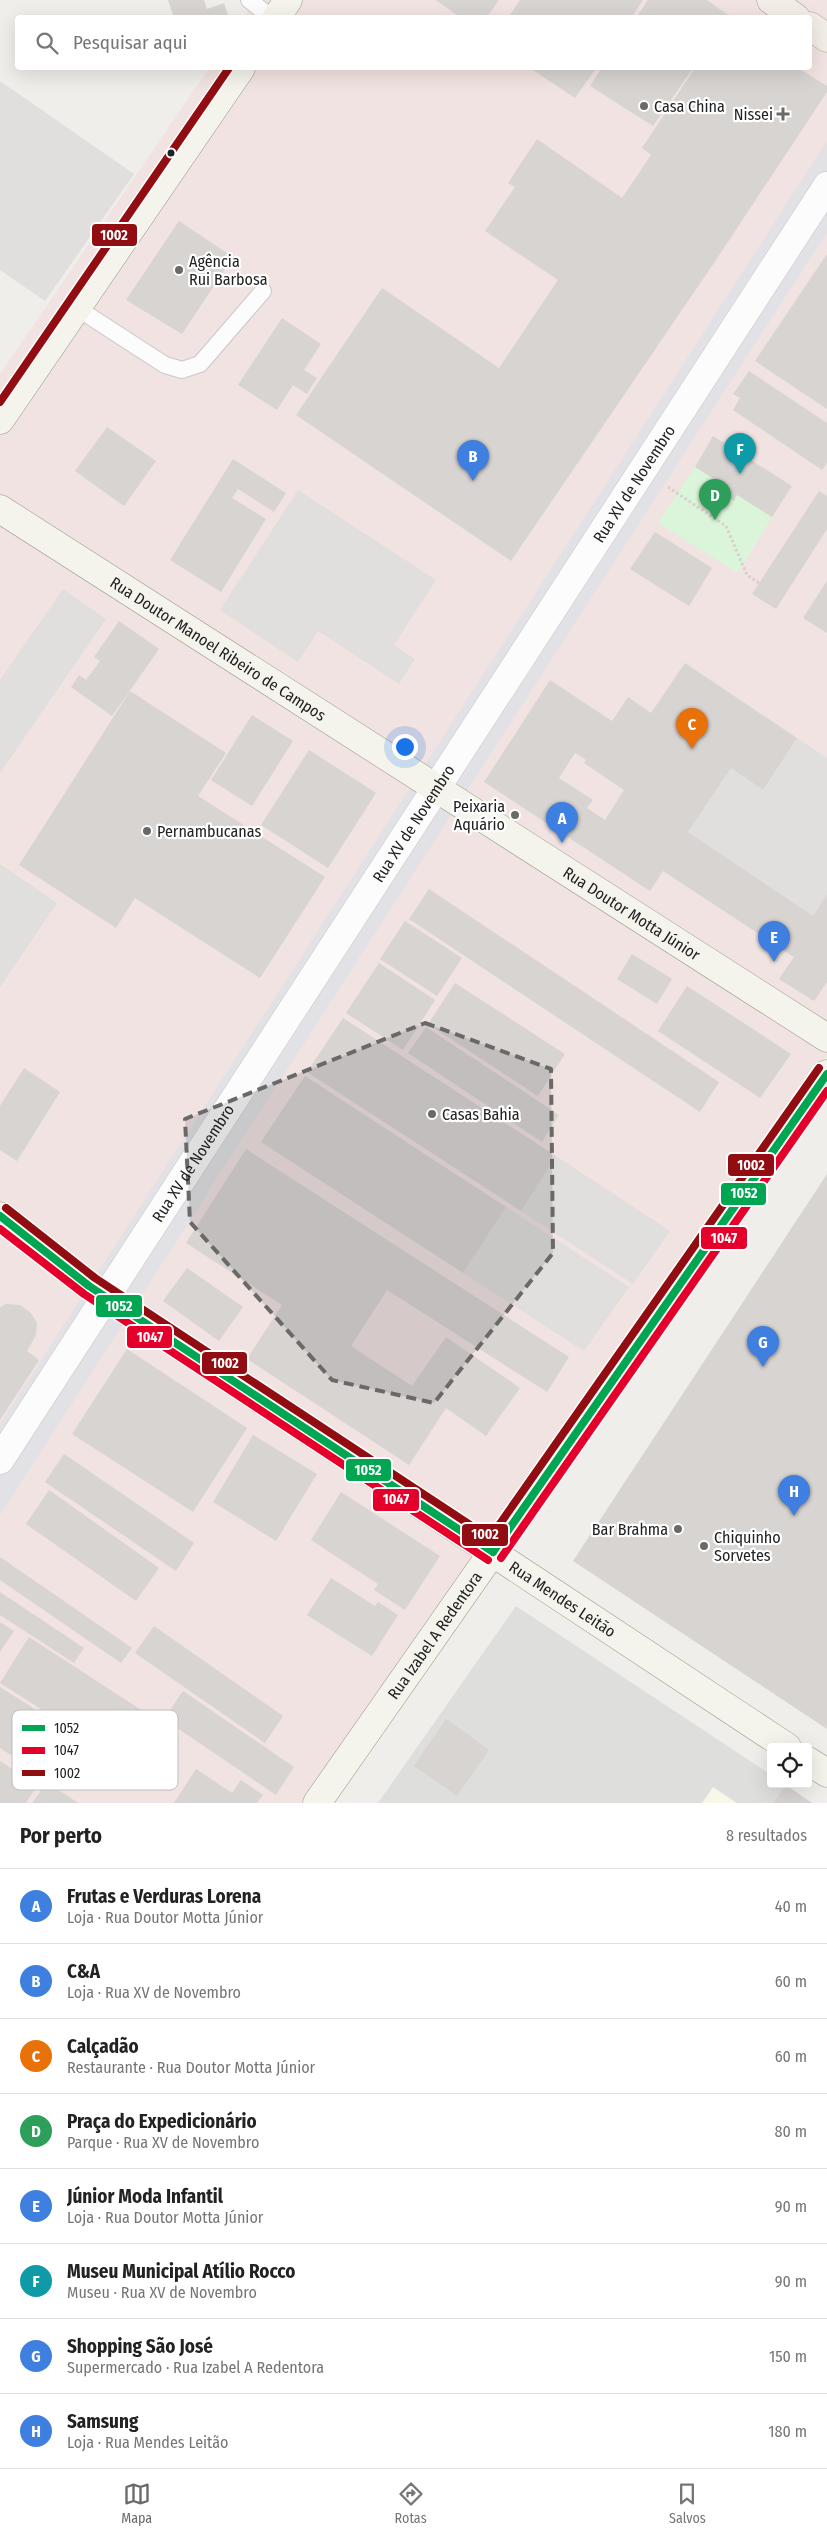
<!DOCTYPE html>
<html lang="pt">
<head>
<meta charset="utf-8">
<style>
	body { margin:0; font-family:"Fira Sans Condensed",sans-serif; background:#f6f6f6; color:#222 }
	.controls { position:absolute; right:15px; bottom:15px; display:grid; overflow:hidden; border-radius:5px; box-shadow:0 5px 20px #0002 }
	.controls button { width:45px; height:45px; display:grid; place-items:center; padding:0; border:0; border-bottom:1px solid #e0e0e0; background:#fff; color:#222; font:25px sans-serif }
	.you { position:absolute; left:404px; top:746px; width:18px; height:18px; margin:-12px; border:4px solid #fff; border-radius:50%; background:#1a73e8; box-shadow:0 0 0 8px #1a73e833 }
	.badge { display:grid; place-items:center; width:32px; height:32px; border-radius:50%; background:#6a6968; color:#fff; font-size:16px; font-weight:700 }
	.pin { position:absolute; translate:-50% -41px; filter:drop-shadow(0 1px 2px #0008) }
	.pin::after { content:''; position:absolute; top:26px; width:18px; height:15px; background:inherit; clip-path:polygon(0 0,100% 0,50% 100%) }
	.list { margin:0; padding:0; list-style:none }
	h2 { display:flex; justify-content:space-between; align-items:center; height:65px; margin:0; padding:0 20px; font-size:21px }
	h2 small { font-size:16px; font-weight:400; color:#767676 }
	.list li { display:grid; grid-template-columns:32px 1fr auto; gap:15px; align-items:center; box-sizing:border-box; height:75px; padding:0 20px; border-top:1px solid #e0e0e0 }
	.list b { display:block; font-size:19px; white-space:nowrap }
	.list p { margin:0; font-size:16px; white-space:nowrap; color:#767676 }
	.list em { font-size:16px; font-style:normal; color:#767676 }
	.icon { flex:none; width:28px; height:28px; fill:none; stroke:currentColor; stroke-width:2; stroke-linecap:round; stroke-linejoin:round }
	.map { position:relative; flex:none; width:827px; height:1803px; overflow:hidden }
	.search { position:absolute; background:#fff; box-shadow:0 5px 20px #0002; left:15px; right:15px; top:15px; height:55px; display:flex; align-items:center; gap:12px; box-sizing:border-box; padding:0 18px; border-radius:5px; color:#767676; font-size:19px }
	.sheet { height:665px; background:#fff }
	nav { display:flex; justify-content:space-around; align-items:center; box-sizing:border-box; height:70px; border-top:1px solid #e0e0e0; background:#fff; font-size:14px; color:#767676 }
	nav a { display:grid; justify-items:center; gap:2px }
	nav .on { color:#6a6968 }
	.map>svg:first-child { display:block }
	.commercial { fill:#f1e3e1 }
	.education { fill:#f8f7e8 }
	.religious { fill:#dededc }
	.park { fill:#daf5da }
	.parking { fill:#e0dfde }
	.plaza { fill:#e2e1e5 }
	.building { fill:#d7d4d2; fill-rule:evenodd }
	.lines { fill:none; stroke-linecap:round; stroke-linejoin:round }
	.lane-casing { stroke:#c9c8c7; stroke-width:18 }
	.street-casing { stroke:#c9c8c7; stroke-width:29 }
	.secondary-casing { stroke:#999a82; stroke-width:29 }
	.primary-casing { stroke:#a79c86; stroke-width:29 }
	.path { stroke:#dccecd; stroke-width:3; stroke-dasharray:2.5 2.5; stroke-linecap:butt }
	.lane { stroke:#fdfcfc; stroke-width:16 }
	.street { stroke:#fdfcfc; stroke-width:28 }
	.secondary { stroke:#f4f4ed; stroke-width:28 }
	.primary { stroke:#f3ede7; stroke-width:28 }
	.bus-1-casing { stroke:#fff; stroke-width:11 }
	.bus-2-casing { stroke:#fff; stroke-width:11 }
	.bus-3-casing { stroke:#fff; stroke-width:11 }
	.bus-1 { stroke:#00a651; stroke-width:8 }
	.bus-2 { stroke:#e4002b; stroke-width:8 }
	.bus-3 { stroke:#910d11; stroke-width:8 }
	.marked { fill:#6a6968; fill-opacity:0.2; stroke:#6a6968; stroke-width:4; stroke-dasharray:10 6; stroke-linejoin:round }
	.poi-dot { fill:#6a6968; stroke:#fff; stroke-width:2 }
	.bus-dot { fill:#222; stroke:#fff; stroke-width:2 }
	.labels { text-anchor:middle; dominant-baseline:central; stroke-width:4.5; stroke-linejoin:round; paint-order:stroke }
	.poi-label { font-size:16px; fill:#222; stroke:#fff; text-anchor:start }
	.street-label { font-size:16px; fill:#222; stroke:#fff }
	.key { fill:#fff; stroke:#bdbdbd; stroke-width:1 }
	.key-label { font-size:14px; fill:#222 }
	.line-badge { stroke:#fff; stroke-width:2 }
	.badge-label { font-size:14px; text-anchor:middle; font-weight:bold; fill:#fff }
</style>
</head>
<body>
<div class="map">
<svg width="827" height="1803" viewBox="0 0 827 1803">
	<rect width="100%" height="100%" fill="#f0eeeb"/>
	<path class="commercial" d="M256 0H827V1056L301 1803H0V374L209 68H810V18L244 17Z"/>
	<path class="education" d="M713 1787 737 1803H702Z"/>
	<path class="religious" d="M516 1606 771 1775V1784L786 1785 773 1803H737L713 1787 702 1803H378Z"/>
	<path class="park" d="M695 467 719 482 715 489 734 500 737 495 772 517 738 573 658 523Z"/>
	<g class="parking">
		<path d="M0 81 134 174 45 301 0 270Z"/>
		<path d="M298 490 436 580 394 645 415 659 399 684 318 631 298 662 220 610Z"/>
		<path d="M63 589 106 619 0 773V680Z"/>
		<path d="M797 738 827 758V894L813 916 688 832 731 768 763 790Z"/>
		<path d="M0 864 57 903 0 987Z"/>
		<path d="M556 1156 670 1231 633 1284 521 1211Z"/>
		<path d="M506 1207 629 1287 584 1351 463 1273Z"/>
	</g>
	<path class="plaza" d="M827 141V232L0 1515V1424Z"/>
	<g class="building">
		<path d="M168 0H204L207 9 224 3 229 18H194L193 15 174 18Z"/>
		<path d="M436 0H499L486 18H461Z"/>
		<path d="M520 0H643L631 18H508Z"/>
		<path d="M648 0H707L728 15 726 18H636Z"/>
		<path d="M530 68H596L575 98Z"/>
		<path d="M602 68H693L653 126 590 86Z"/>
		<path d="M695 68H798L827 86V92L716 260 511 561 296 415 382 288 499 368 558 280 485 231 515 187 508 183 537 139 622 198 651 155 642 148Z"/>
		<path d="M179 221 233 257 182 334 126 300Z"/>
		<path d="M827 254V409L755 361Z"/>
		<path d="M282 318 321 344 304 370 317 378 307 394 293 385 277 410 238 385Z"/>
		<path d="M749 371 827 423V463L822 470 733 410 740 398 733 394Z"/>
		<path d="M107 427 156 461 124 506 75 471Z"/>
		<path d="M713 436 792 486 772 517 737 495 734 501 715 489 719 482 695 467Z"/>
		<path d="M233 459 286 493 274 512 238 489 232 498 266 519 221 592 170 560Z"/>
		<path d="M819 491 827 496V529L776 609 752 594Z"/>
		<path d="M655 532 712 568 689 606 630 569Z"/>
		<path d="M827 581V633L803 618Z"/>
		<path d="M119 621 159 649 112 716 71 687 79 675 86 680 100 661 94 657Z"/>
		<path d="M685 663 797 738 763 790 731 768 688 832 813 916 827 894V982L814 1001 779 979 794 957 663 871 650 891 484 782 550 680 612 721 628 697 651 713ZM575 753 586 760 584 763 624 790 605 820 587 808 593 800 559 778Z"/>
		<path d="M130 691 226 753 198 796 325 877 260 978 135 898 116 928 19 865Z"/>
		<path d="M252 715 293 741 252 806 211 780Z"/>
		<path d="M309 750 376 793 328 868 261 825Z"/>
		<path d="M429 889 719 1082 700 1112 409 919Z"/>
		<path d="M405 921 462 958 437 996 380 959Z"/>
		<path d="M632 954 672 979 657 1004 617 979Z"/>
		<path d="M379 963 435 1000 403 1050 346 1013Z"/>
		<path d="M455 983 565 1054 538 1096 428 1024Z"/>
		<path d="M687 986 791 1054 760 1098 658 1031Z"/>
		<path d="M343 1018 556 1156 521 1211 307 1072Z"/>
		<path d="M426 1027 559 1115 542 1142 408 1053Z"/>
		<path d="M24 1068 60 1092 17 1161 0 1150V1106Z"/>
		<path d="M305 1076 506 1207 463 1273 261 1142Z"/>
		<path d="M246 1149 569 1357 547 1392 387 1290 351 1346 412 1386 446 1337 520 1388 486 1436 446 1408 409 1465 247 1359 282 1305 186 1243Z"/>
		<path d="M827 1174V1729L573 1561Z"/>
		<path d="M187 1268 243 1307 219 1341 163 1301Z"/>
		<path d="M6 1304 20 1305 31 1313 37 1323 36 1335 27 1351 39 1360 0 1420V1307Z"/>
		<path d="M127 1349 247 1428 193 1512 72 1434Z"/>
		<path d="M253 1435 317 1474 276 1541 213 1502Z"/>
		<path d="M64 1454 194 1543 176 1571 45 1482Z"/>
		<path d="M49 1490 159 1568 136 1601 26 1524Z"/>
		<path d="M341 1492 440 1556 405 1610 374 1590 378 1584 311 1540Z"/>
		<path d="M0 1557 132 1648 121 1663 0 1580Z"/>
		<path d="M331 1578 375 1606 378 1602 398 1615 372 1656 307 1615Z"/>
		<path d="M0 1592 84 1648 74 1663 0 1615Z"/>
		<path d="M0 1622 14 1631 0 1652Z"/>
		<path d="M154 1626 283 1716 265 1743 135 1653Z"/>
		<path d="M29 1637 155 1719 127 1764 0 1683Z"/>
		<path d="M0 1687 77 1736 50 1780 0 1748Z"/>
		<path d="M183 1691 294 1767 276 1795 164 1719Z"/>
		<path d="M446 1719 489 1750 457 1796 414 1766Z"/>
		<path d="M0 1761 37 1786 26 1803H0Z"/>
		<path d="M196 1769 232 1793 241 1780 263 1795 257 1803H174Z"/>
		<path d="M47 1782 78 1803H32Z"/>
		<path d="M786 1785 812 1803H773Z"/>
	</g>
	<g class="lines">
		<defs>
			<g id="lane">
				<path d="M249 0 272 18"/>
				<path d="M77 308 165 365 182 370 200 364 263 291"/>
			</g>
			<g id="street">
				<path id="s1" d="M0 1460 827 186"/>
			</g>
			<g id="secondary">
				<path d="M276 18 288 0"/>
				<path d="M0 420 241 68"/>
				<path id="s2" d="M0 509 827 1038"/>
				<path id="s3" d="M0 1216 89 1286 787 1747"/>
				<path d="M808 1761 827 1773"/>
				<path id="s4" d="M317 1803 827 1074"/>
			</g>
			<g id="primary">
				<path d="M771 0 796 18"/>
				<path d="M810 26 827 38"/>
			</g>
		</defs>
		<use href="#lane" class="lane-casing"/>
		<use href="#street" class="street-casing"/>
		<use href="#secondary" class="secondary-casing"/>
		<use href="#primary" class="primary-casing"/>
		<path class="path" d="M668 487 726 526 747 575 759 583"/>
		<use href="#lane" class="lane"/>
		<use href="#street" class="street"/>
		<use href="#secondary" class="secondary"/>
		<use href="#primary" class="primary"/>
		<defs>
			<g id="bus-1">
				<path d="M0 1216 89 1286 493 1552"/>
				<path d="M493 1552 827 1074"/>
			</g>
			<g id="bus-2">
				<path d="M0 1229 84 1294 488 1560"/>
				<path d="M501 1558 827 1091"/>
			</g>
			<g id="bus-3">
				<path d="M0 402 229 68"/>
				<path d="M6 1208 95 1278 490 1538 819 1068"/>
			</g>
		</defs>
		<use href="#bus-1" class="bus-1-casing"/>
		<use href="#bus-2" class="bus-2-casing"/>
		<use href="#bus-3" class="bus-3-casing"/>
		<use href="#bus-1" class="bus-1"/>
		<use href="#bus-2" class="bus-2"/>
		<use href="#bus-3" class="bus-3"/>
	</g>
	<path class="marked" d="M425 1023 551 1069 553 1253 434 1403 332 1380 190 1222 185 1119Z"/>
	<g class="poi-dot">
		<circle cx="644" cy="106" r="5"/>
		<path d="M780.5 106.5h5v5h5v5h-5v5h-5v-5h-5v-5h5z"/>
		<circle cx="179" cy="270" r="5"/>
		<circle cx="515" cy="815" r="5"/>
		<circle cx="147" cy="831" r="5"/>
		<circle cx="432" cy="1114" r="5"/>
		<circle cx="678" cy="1529" r="5"/>
		<circle cx="704" cy="1546" r="5"/>
	</g>
	<circle class="bus-dot" cx="171" cy="153" r="4.5"/>
	<g class="labels">
		<g class="poi-label">
			<text x="654" y="106">Casa China</text>
			<text x="773" y="114" text-anchor="end">Nissei</text>
			<text x="189" y="261">Agência<tspan x="189" dy="18">Rui Barbosa</tspan></text>
			<text x="505" y="806" text-anchor="end">Peixaria<tspan x="505" dy="18">Aquário</tspan></text>
			<text x="157" y="831">Pernambucanas</text>
			<text x="442" y="1114">Casas Bahia</text>
			<text x="668" y="1529" text-anchor="end">Bar Brahma</text>
			<text x="714" y="1537">Chiquinho<tspan x="714" dy="18">Sorvetes</tspan></text>
		</g>
		<g class="street-label">
			<text stroke="none"><textPath href="#s1" startOffset="1164">Rua XV de Novembro</textPath></text>
			<text stroke="none"><textPath href="#s2" startOffset="259">Rua Doutor Manoel Ribeiro de Campos</textPath></text>
			<text stroke="none"><textPath href="#s1" startOffset="759">Rua XV de Novembro</textPath></text>
			<text stroke="none"><textPath href="#s2" startOffset="750">Rua Doutor Motta Júnior</textPath></text>
			<text stroke="none"><textPath href="#s1" startOffset="354">Rua XV de Novembro</textPath></text>
			<text stroke="none"><textPath href="#s3" startOffset="681">Rua Mendes Leitão</textPath></text>
			<text stroke="none"><textPath href="#s4" startOffset="205">Rua Izabel A Redentora</textPath></text>
		</g>
	</g>
	<rect x="12" y="1710" width="166" height="80" rx="8" class="key"/>
	<rect x="22" y="1725" width="23" height="6" fill="#00a651"/>
	<rect x="22" y="1747" width="23" height="7" fill="#e4002b"/>
	<rect x="22" y="1770" width="23" height="6" fill="#910d11"/>
	<g class="key-label">
		<text x="54" y="1733">1052</text>
		<text x="54" y="1755">1047</text>
		<text x="54" y="1778">1002</text>
	</g>
	<g class="line-badge">
		<rect x="91" y="223" width="47" height="24" rx="5" fill="#910d11"/>
		<rect x="727" y="1153" width="48" height="24" rx="5" fill="#910d11"/>
		<rect x="720" y="1182" width="47" height="24" rx="5" fill="#00a651"/>
		<rect x="700" y="1226" width="48" height="24" rx="5" fill="#e4002b"/>
		<rect x="95" y="1294" width="48" height="24" rx="5" fill="#00a651"/>
		<rect x="126" y="1325" width="47" height="24" rx="5" fill="#e4002b"/>
		<rect x="201" y="1351" width="47" height="24" rx="5" fill="#910d11"/>
		<rect x="345" y="1458" width="47" height="24" rx="5" fill="#00a651"/>
		<rect x="372" y="1488" width="48" height="24" rx="5" fill="#e4002b"/>
		<rect x="461" y="1523" width="48" height="24" rx="5" fill="#910d11"/>
	</g>
	<g class="badge-label">
		<text x="114" y="240">1002</text>
		<text x="751" y="1170">1002</text>
		<text x="744" y="1198">1052</text>
		<text x="724" y="1243">1047</text>
		<text x="119" y="1311">1052</text>
		<text x="150" y="1342">1047</text>
		<text x="225" y="1368">1002</text>
		<text x="368" y="1475">1052</text>
		<text x="396" y="1504">1047</text>
		<text x="485" y="1539">1002</text>
	</g>
</svg>
<div class="controls">
<button><svg class="icon" aria-label="locate" viewBox="0 0 24 24"><circle cx="12" cy="12" r="6"/><path d="M12 2v4M12 18v4M2 12h4M18 12h4"/></svg></button>
</div>
<div class="you"></div>
<div class="pin badge" style="left:562px;top:843px;background:#3f7fe0">A</div>
<div class="pin badge" style="left:473px;top:481px;background:#3f7fe0">B</div>
<div class="pin badge" style="left:692px;top:749px;background:#e8710a">C</div>
<div class="pin badge" style="left:715px;top:520px;background:#2e9e5b">D</div>
<div class="pin badge" style="left:774px;top:962px;background:#3f7fe0">E</div>
<div class="pin badge" style="left:740px;top:474px;background:#0f9aa8">F</div>
<div class="pin badge" style="left:763px;top:1367px;background:#3f7fe0">G</div>
<div class="pin badge" style="left:794px;top:1516px;background:#3f7fe0">H</div>
<div class="search"><svg class="icon" aria-label="search" viewBox="0 0 24 24"><circle cx="10" cy="10" r="6"/><path d="M15 15l6 6"/></svg>Pesquisar aqui</div>
</div>
<section class="sheet">
<h2>Por perto<small>8 resultados</small></h2>
<ul class="list">
<li><span class="badge" style="background:#3f7fe0">A</span><div><b>Frutas e Verduras Lorena</b><p>Loja · Rua Doutor Motta Júnior</p></div><em>40 m</em></li>
<li><span class="badge" style="background:#3f7fe0">B</span><div><b>C&amp;A</b><p>Loja · Rua XV de Novembro</p></div><em>60 m</em></li>
<li><span class="badge" style="background:#e8710a">C</span><div><b>Calçadão</b><p>Restaurante · Rua Doutor Motta Júnior</p></div><em>60 m</em></li>
<li><span class="badge" style="background:#2e9e5b">D</span><div><b>Praça do Expedicionário</b><p>Parque · Rua XV de Novembro</p></div><em>80 m</em></li>
<li><span class="badge" style="background:#3f7fe0">E</span><div><b>Júnior Moda Infantil</b><p>Loja · Rua Doutor Motta Júnior</p></div><em>90 m</em></li>
<li><span class="badge" style="background:#0f9aa8">F</span><div><b>Museu Municipal Atílio Rocco</b><p>Museu · Rua XV de Novembro</p></div><em>90 m</em></li>
<li><span class="badge" style="background:#3f7fe0">G</span><div><b>Shopping São José</b><p>Supermercado · Rua Izabel A Redentora</p></div><em>150 m</em></li>
<li><span class="badge" style="background:#3f7fe0">H</span><div><b>Samsung</b><p>Loja · Rua Mendes Leitão</p></div><em>180 m</em></li>
</ul>
</section>
<nav>
<a class="on"><svg class="icon" aria-label="map" viewBox="0 0 24 24"><path d="M3 6l6-2 6 2 6-2v14l-6 2-6-2-6 2zM9 4v14M15 6v14"/></svg>Mapa</a>
<a><svg class="icon" aria-label="directions" viewBox="0 0 24 24"><path d="M12 3l9 9-9 9-9-9zM9 14v-3h6M13 9l2 2-2 2"/></svg>Rotas</a>
<a><svg class="icon" aria-label="saved" viewBox="0 0 24 24"><path d="M7 4h10v16l-5-4-5 4z"/></svg>Salvos</a>
</nav>
</body>
</html>
